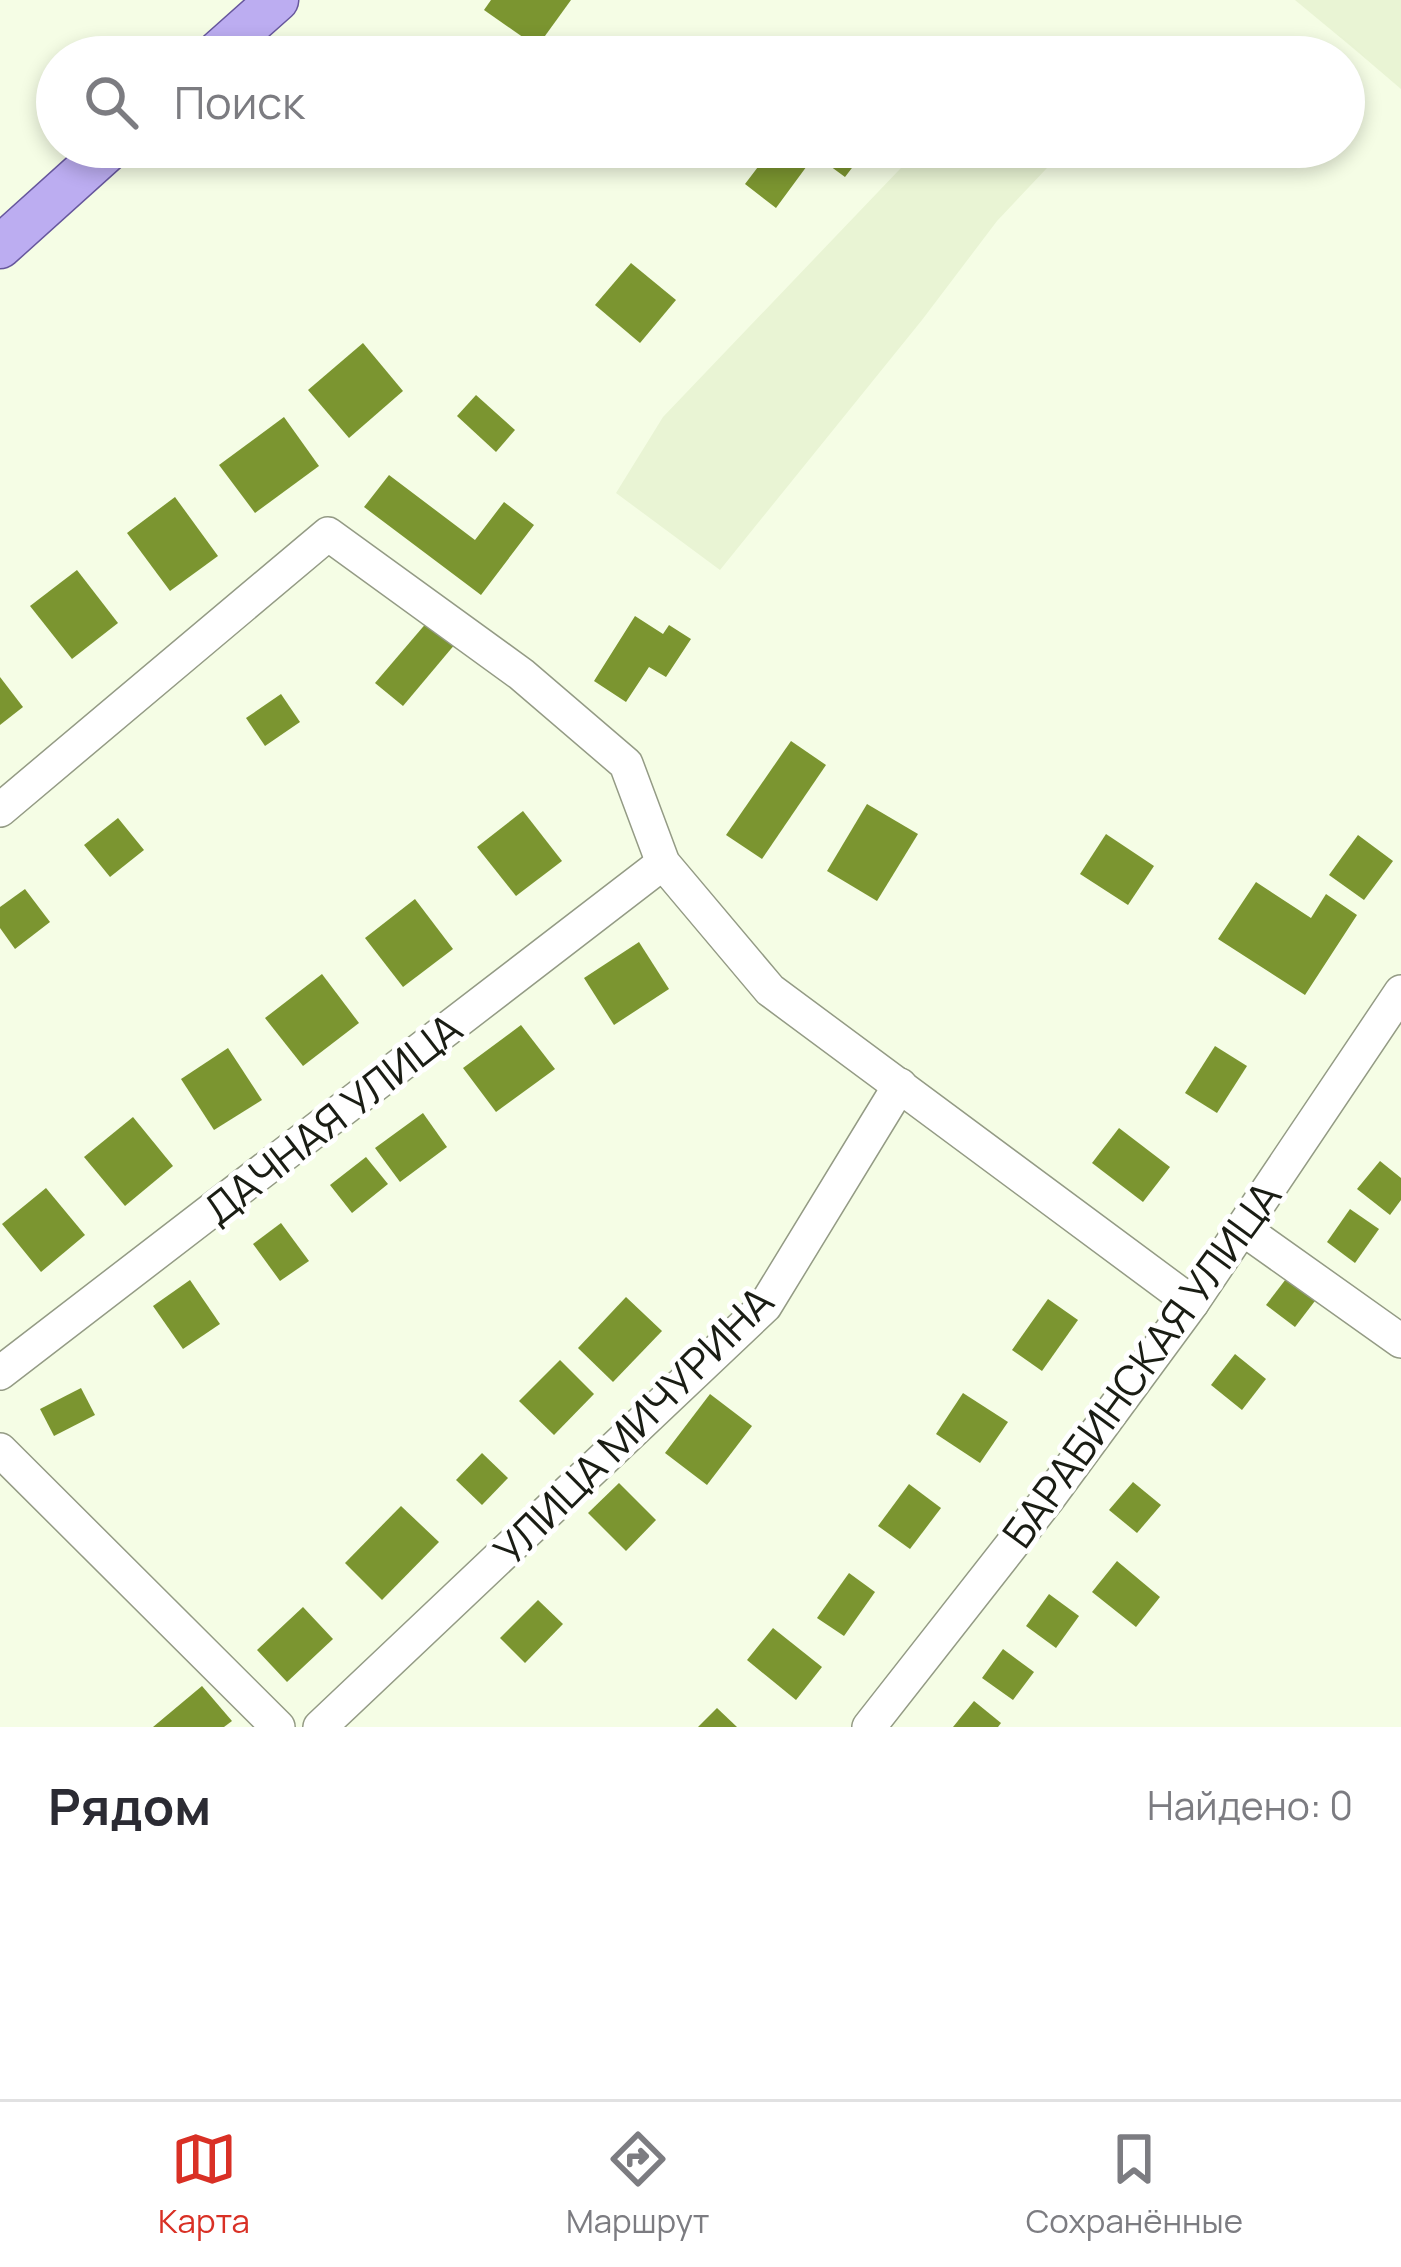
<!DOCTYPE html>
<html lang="ru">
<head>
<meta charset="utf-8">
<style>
	body { margin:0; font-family:Manrope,sans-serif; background:#f2f2f3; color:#2b2b33 }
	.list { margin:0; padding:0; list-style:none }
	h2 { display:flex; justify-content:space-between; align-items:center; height:156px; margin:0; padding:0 48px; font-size:51px }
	h2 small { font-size:39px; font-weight:400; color:#7c7c81 }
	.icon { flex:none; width:66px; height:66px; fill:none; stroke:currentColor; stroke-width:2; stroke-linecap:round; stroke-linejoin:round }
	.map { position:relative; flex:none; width:1401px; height:1727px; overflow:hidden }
	.search { position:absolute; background:#fff; box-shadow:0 6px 18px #0003; left:36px; right:36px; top:36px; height:132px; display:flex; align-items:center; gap:30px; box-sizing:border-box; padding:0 42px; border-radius:66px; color:#7c7c81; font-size:45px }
	.sheet { height:372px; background:#fff }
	nav { display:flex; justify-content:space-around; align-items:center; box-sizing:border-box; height:168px; border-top:3px solid #e1e1e2; background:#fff; font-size:33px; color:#7c7c81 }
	nav a { display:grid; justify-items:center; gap:6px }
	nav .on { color:#d93025 }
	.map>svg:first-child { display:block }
	.built { fill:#e9f4d4 }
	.building { fill:#7b9530 }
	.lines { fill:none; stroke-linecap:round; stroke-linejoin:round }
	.minor-casing { stroke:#949b85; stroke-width:36 }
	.major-casing { stroke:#67579d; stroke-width:45 }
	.minor { stroke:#fff; stroke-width:33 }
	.major { stroke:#bcadf1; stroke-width:42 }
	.labels { text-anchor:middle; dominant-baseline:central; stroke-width:10; stroke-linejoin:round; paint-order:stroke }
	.street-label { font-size:42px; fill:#1a1d14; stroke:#fff }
</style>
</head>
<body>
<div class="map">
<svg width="1401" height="1727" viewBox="0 0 1401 1727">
	<rect width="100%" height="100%" fill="#f5fde5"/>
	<g class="built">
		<path d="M1295 0H1401V89L1353 48Z"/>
		<path d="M921 147H1005L1047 168 997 221 922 320 720 570 616 493 663 417Z"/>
	</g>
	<g class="building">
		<path d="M491 0H571L537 47 484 10Z"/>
		<path d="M773 147H868L845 177 815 155 776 208 745 184Z"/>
		<path d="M631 263 676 300 640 343 595 305Z"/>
		<path d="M363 343 403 391 349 438 308 390Z"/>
		<path d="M476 395 515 430 496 452 457 416Z"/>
		<path d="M284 417 319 466 255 513 219 465Z"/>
		<path d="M389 475 475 540 504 502 534 525 481 595 364 507Z"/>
		<path d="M175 497 218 556 170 591 127 533Z"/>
		<path d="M77 570 118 623 72 659 30 606Z"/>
		<path d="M434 614 461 637 403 706 375 683Z"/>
		<path d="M635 616 663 634 669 625 691 639 666 677 649 667 626 702 594 681Z"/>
		<path d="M0 677 23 707 0 725Z"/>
		<path d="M281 694 300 722 265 746 246 718Z"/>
		<path d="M791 741 826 765 762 859 726 835Z"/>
		<path d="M867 804 918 834 877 901 827 871Z"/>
		<path d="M523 811 562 861 516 896 477 847Z"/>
		<path d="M118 818 144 850 110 877 84 845Z"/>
		<path d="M1106 834 1154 866 1128 905 1080 874Z"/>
		<path d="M1358 835 1393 861 1364 900 1329 875Z"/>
		<path d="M1256 882 1311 918 1326 894 1357 915 1305 995 1218 939Z"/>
		<path d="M25 889 50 922 15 949 0 928V907Z"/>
		<path d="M415 899 453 949 403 987 365 938Z"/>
		<path d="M639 942 669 989 614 1025 584 978Z"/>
		<path d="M322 974 359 1023 303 1066 265 1018Z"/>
		<path d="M521 1025 555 1069 496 1112 463 1068Z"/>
		<path d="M1215 1046 1247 1066 1217 1113 1185 1093Z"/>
		<path d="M228 1048 262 1100 214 1130 181 1079Z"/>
		<path d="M423 1113 447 1147 400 1182 375 1148Z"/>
		<path d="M133 1117 173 1166 125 1206 84 1157Z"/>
		<path d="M1119 1128 1170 1167 1143 1202 1092 1163Z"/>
		<path d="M366 1157 388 1184 352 1213 330 1185Z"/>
		<path d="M1380 1161 1401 1178V1200L1390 1215 1357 1189Z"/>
		<path d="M46 1188 85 1235 41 1272 2 1224Z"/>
		<path d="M1350 1209 1379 1229 1355 1263 1327 1242Z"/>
		<path d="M281 1223 309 1261 280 1281 253 1244Z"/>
		<path d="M1289 1275 1318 1297 1295 1327 1266 1305Z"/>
		<path d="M190 1280 220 1324 183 1349 153 1306Z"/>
		<path d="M626 1297 662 1331 613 1382 578 1348Z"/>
		<path d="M1048 1299 1078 1320 1042 1371 1012 1350Z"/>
		<path d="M1235 1354 1266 1379 1242 1410 1211 1385Z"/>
		<path d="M560 1360 594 1394 554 1435 519 1401Z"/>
		<path d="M81 1388 95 1415 54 1436 40 1409Z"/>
		<path d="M963 1393 1008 1422 980 1463 936 1434Z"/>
		<path d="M710 1394 752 1426 707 1485 665 1453Z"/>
		<path d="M482 1453 508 1478 482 1505 456 1480Z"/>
		<path d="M1133 1482 1161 1505 1137 1533 1109 1510Z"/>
		<path d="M619 1483 656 1520 626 1551 588 1513Z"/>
		<path d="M909 1484 941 1508 910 1549 878 1526Z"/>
		<path d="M401 1506 439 1542 382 1600 345 1563Z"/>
		<path d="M1117 1561 1160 1597 1136 1627 1092 1592Z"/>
		<path d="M849 1573 875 1592 844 1636 817 1618Z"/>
		<path d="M1049 1594 1079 1616 1056 1648 1026 1626Z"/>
		<path d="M538 1600 563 1624 525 1663 500 1638Z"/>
		<path d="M303 1607 333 1639 287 1682 257 1650Z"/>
		<path d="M773 1628 822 1667 796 1700 747 1660Z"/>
		<path d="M1003 1649 1034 1672 1013 1700 982 1678Z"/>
		<path d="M202 1686 232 1721 224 1727H153Z"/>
		<path d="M974 1701 1001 1723 998 1727H953Z"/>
		<path d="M717 1708 737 1727H698Z"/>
	</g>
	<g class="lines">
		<defs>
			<g id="minor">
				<path d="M0 810 328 534 521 674 626 764 663 863 770 990 1192 1303"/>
				<path d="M1242 1228 1401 1341"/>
				<path d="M0 1373 663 863"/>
				<path d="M0 1450 278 1727"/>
				<path d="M320 1727 765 1306 900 1085"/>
				<path d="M869 1727 1047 1500 1192 1303 1401 992"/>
			</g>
			<g id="major">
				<path d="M213 57 277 0"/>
				<path d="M0 247 111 147"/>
			</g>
		</defs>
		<use href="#minor" class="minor-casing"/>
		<use href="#major" class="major-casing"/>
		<use href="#minor" class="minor"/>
		<use href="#major" class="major"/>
	</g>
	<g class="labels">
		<g class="street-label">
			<text transform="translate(332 1118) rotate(-38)">ДАЧНАЯ УЛИЦА</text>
			<text transform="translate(1141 1364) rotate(-54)">БАРАБИНСКАЯ УЛИЦА</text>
			<text transform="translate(633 1425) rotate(-45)">УЛИЦА МИЧУРИНА</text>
		</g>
	</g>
</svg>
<div class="search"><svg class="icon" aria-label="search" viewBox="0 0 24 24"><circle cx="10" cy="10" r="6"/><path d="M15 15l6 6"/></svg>Поиск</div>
</div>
<section class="sheet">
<h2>Рядом<small>Найдено: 0</small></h2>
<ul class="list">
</ul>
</section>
<nav>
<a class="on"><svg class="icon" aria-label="map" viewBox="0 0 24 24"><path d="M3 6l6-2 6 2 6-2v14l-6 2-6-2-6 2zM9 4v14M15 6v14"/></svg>Карта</a>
<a><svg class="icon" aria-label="directions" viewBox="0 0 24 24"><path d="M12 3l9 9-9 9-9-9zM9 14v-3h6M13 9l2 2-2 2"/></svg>Маршрут</a>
<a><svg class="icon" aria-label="saved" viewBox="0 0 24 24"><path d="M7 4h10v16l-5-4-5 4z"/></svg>Сохранённые</a>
</nav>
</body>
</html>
